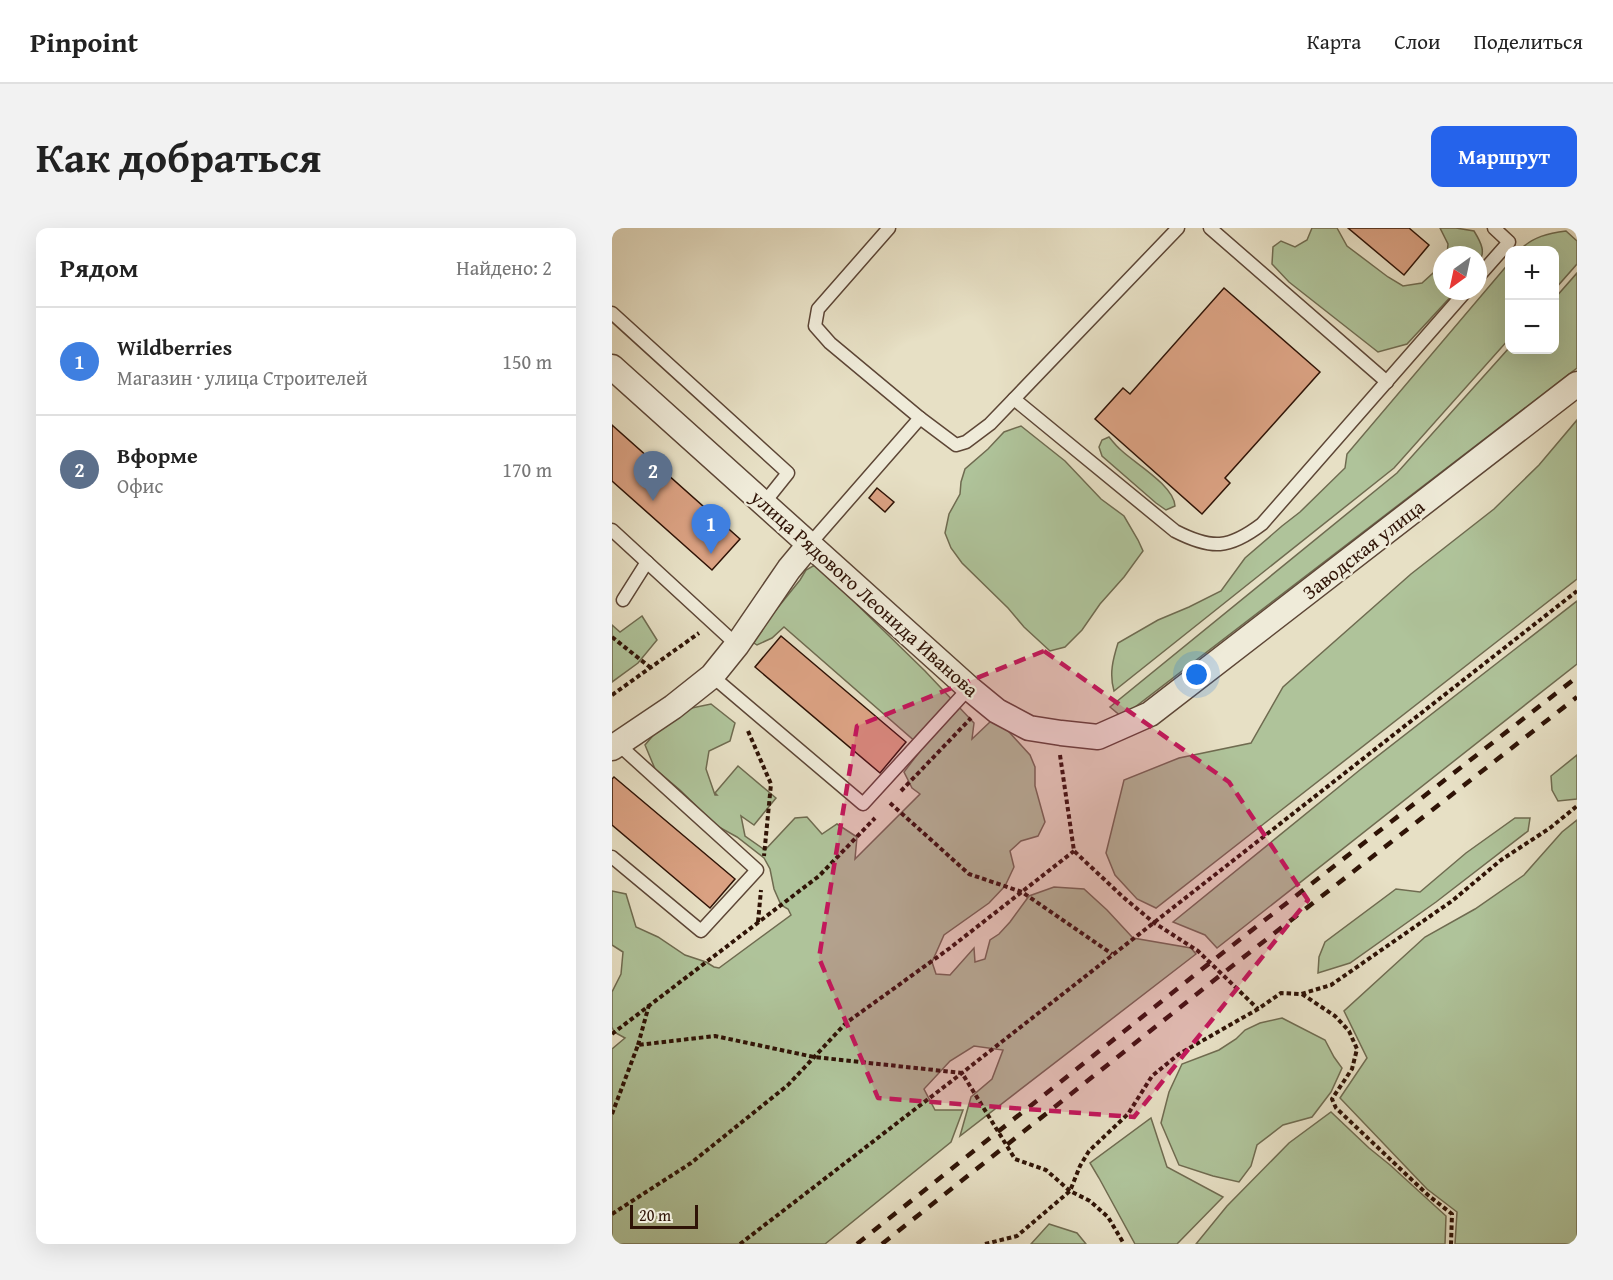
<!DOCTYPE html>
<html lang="ru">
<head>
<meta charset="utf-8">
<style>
	body { margin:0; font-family:"Gentium Book Plus",serif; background:#f2f2f2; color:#222 }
	.controls { position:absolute; right:18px; top:18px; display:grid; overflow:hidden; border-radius:12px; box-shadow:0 6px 24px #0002 }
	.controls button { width:54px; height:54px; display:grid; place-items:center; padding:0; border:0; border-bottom:2px solid #e0e0e0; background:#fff; color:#222; font:30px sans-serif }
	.compass { position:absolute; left:821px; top:18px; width:54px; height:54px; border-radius:50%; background:#fff; box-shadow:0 6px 24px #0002; rotate:213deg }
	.scale { position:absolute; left:18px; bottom:15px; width:68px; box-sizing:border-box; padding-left:6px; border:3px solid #2f1306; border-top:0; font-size:16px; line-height:21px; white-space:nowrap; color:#2f1306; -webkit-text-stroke:4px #efebd9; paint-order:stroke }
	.you { position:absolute; left:585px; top:447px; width:21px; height:21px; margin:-15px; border:4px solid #fff; border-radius:50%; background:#1a73e8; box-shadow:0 0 0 9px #1a73e833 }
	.badge { display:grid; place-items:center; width:39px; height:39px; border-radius:50%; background:#2563eb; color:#fff; font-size:20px; font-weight:700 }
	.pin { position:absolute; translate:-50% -50px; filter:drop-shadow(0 2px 3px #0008) }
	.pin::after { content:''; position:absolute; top:32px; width:21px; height:18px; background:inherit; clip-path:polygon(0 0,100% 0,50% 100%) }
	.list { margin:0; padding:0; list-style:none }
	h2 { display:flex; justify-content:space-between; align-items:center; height:78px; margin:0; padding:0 24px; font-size:26px }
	h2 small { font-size:20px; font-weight:400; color:#767676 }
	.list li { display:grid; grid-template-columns:39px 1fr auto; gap:18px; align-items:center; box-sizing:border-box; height:108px; padding:0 24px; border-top:2px solid #e0e0e0 }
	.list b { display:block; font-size:22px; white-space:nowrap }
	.list p { margin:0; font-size:20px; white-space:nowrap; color:#767676 }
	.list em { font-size:20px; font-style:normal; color:#767676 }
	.map { position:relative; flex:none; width:965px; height:1016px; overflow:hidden; border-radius:12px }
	header { display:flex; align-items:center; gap:36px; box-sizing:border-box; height:84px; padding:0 30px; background:#fff; border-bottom:2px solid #e0e0e0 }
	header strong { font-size:28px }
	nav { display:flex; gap:33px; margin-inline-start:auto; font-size:21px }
	.intro { display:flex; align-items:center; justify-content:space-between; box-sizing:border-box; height:144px; padding:0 36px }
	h1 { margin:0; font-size:42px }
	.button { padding:15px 27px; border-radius:12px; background:#2563eb; color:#fff; font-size:21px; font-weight:700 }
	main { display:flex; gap:36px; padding:0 36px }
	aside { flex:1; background:#fff; border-radius:12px; box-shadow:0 6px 24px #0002 }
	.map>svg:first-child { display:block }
	.green { fill:#afc39a; stroke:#6f6b50; stroke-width:1.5 }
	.building { fill:#daa182; stroke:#2f1306; stroke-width:1.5 }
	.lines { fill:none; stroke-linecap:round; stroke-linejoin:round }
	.service-casing { stroke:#5d4636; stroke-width:15 }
	.minor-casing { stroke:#5d4636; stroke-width:27 }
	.path { stroke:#2f1306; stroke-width:4; stroke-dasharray:4.5 3; stroke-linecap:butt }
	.service { stroke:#efebd9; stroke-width:12 }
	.minor { stroke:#efebd9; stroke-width:24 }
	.rail { stroke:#2f1306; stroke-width:4.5; stroke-dasharray:10 10; stroke-linecap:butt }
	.marked { fill:#c2185b; fill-opacity:0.2; stroke:#c2185b; stroke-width:4.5; stroke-dasharray:12 8; stroke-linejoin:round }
	.labels { text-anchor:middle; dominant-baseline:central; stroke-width:4.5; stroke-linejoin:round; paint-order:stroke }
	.street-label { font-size:20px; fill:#2f1306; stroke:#efebd9 }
</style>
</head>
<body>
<header>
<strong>Pinpoint</strong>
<nav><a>Карта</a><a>Слои</a><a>Поделиться</a></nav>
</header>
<div class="intro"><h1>Как добраться</h1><a class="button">Маршрут</a></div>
<main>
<aside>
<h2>Рядом<small>Найдено: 2</small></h2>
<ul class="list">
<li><span class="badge" style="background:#3f7fe0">1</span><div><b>Wildberries</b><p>Магазин · улица Строителей</p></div><em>150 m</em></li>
<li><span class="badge" style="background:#5c6f8a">2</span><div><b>Вформе</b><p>Офис</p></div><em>170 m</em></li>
</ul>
</aside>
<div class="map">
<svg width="965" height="1016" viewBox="0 0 965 1016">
	<rect width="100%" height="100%" fill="#e7e0c5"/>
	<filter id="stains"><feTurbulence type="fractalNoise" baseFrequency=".00333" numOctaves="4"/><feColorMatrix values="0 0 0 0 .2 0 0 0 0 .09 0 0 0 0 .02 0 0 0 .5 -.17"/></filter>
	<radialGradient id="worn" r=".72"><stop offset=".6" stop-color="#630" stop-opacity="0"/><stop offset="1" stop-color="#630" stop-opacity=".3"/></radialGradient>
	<g class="green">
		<path d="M700 0H725L735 18 776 49 791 58 810 55 830 37V63H844L795 116 766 124 677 54 660 36 661 19 669 13 683 19 695 12Z"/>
		<path d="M828 0H844L862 3C870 16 874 24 866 37V27H835L836 16Z"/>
		<path d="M954 3 965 13V36L943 61 942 22H908C920 9 937 5 954 3Z"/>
		<path d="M897 35V111L782 240 502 463C497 446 501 431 506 415L546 392 577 379 609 363 633 330 670 298 688 284 733 240 735 226Z"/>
		<path d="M965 45V140L510 489 498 479 785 245 897 120V122H942L943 70Z"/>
		<path d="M965 192V351L544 680 525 671 503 647 494 625 512 552 567 530 639 515 671 459 799 346 882 281 927 237Z"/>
		<path d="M409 198 453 233 489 271 512 288 526 312 531 323 512 349 488 376 470 402 453 419 438 423 412 399 396 380 350 335 339 320 333 305 337 286 348 266 349 254 353 241 376 221 392 204Z"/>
		<path d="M497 209C501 214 505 219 510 223 524 236 562 258 563 278L554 282 544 275 490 228 487 219 490 212Z"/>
		<path d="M201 338H209L225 357 313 443 362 495 360 511 379 493 389 495 418 527 423 539V558L433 594 426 608 409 613 398 623 402 639 393 658 377 675 332 707 320 734 324 746 338 747 362 720 363 734 373 731 378 712 387 706 398 694 417 668 442 659 472 661 495 682 521 710 579 720 584 726 348 908 359 869 380 851 391 822 362 818 338 833 312 861 323 882H351L339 914 213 1016H0V821L13 810 2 804 0 799V764L9 746 11 724 0 717V663L14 666 24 699 46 709 73 727 94 734 102 739 107 740 179 687 176 681 169 677 162 661 158 641 152 630 125 609 105 598 68 562 43 541 33 517 44 504 75 481 99 476 123 495 118 513 97 523 94 541 103 567H105L103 565 126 538 164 570 142 597 129 588 133 608 153 622 183 590 195 589 210 606 225 596 245 609 243 631 308 566 300 560 292 544 308 523 306 516 172 399 160 410 145 417 139 413 188 352 194 342Z"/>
		<path d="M965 373V436L605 720 593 707 561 694 749 541Z"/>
		<path d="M30 388 45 412 26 435 0 454V397L8 404Z"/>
		<path d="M965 527V571L946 573 940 562 939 548Z"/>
		<path d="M903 590H918L916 603 824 674 738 735 706 745 707 729 713 714 784 661 808 664 854 625Z"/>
		<path d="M965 592V1016H843L845 984 815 961 728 870 755 830 732 783 813 709 863 681 912 647 950 604Z"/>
		<path d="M670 790 713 812 722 829 730 840 719 864 700 889 671 897 645 917 639 938 627 954 601 948 567 937 549 895 557 864 570 836 607 822 624 811 633 802 648 795Z"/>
		<path d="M719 884 757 920 778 937 834 988 833 1016H584L615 978 677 915Z"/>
		<path d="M539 890 555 939 611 969 565 1016H523L487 950 478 935Z"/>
		<path d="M437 996 465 1005 474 1016H419Z"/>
	</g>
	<g class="building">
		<path d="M736 0H797L817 17 792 47Z"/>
		<path d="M612 60 708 144 613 250 618 255 590 286 483 191 511 160 518 166Z"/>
		<path d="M0 197 128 311 100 342 0 253Z"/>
		<path d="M265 260 282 274 273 284 257 270Z"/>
		<path d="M169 408 294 514 268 545 143 439Z"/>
		<path d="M2 549 123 651 98 680 0 597V551Z"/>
	</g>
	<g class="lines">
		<defs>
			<g id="service">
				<path d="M277 0 206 81 203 98 218 115 308 190"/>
				<path d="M598 0 775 154"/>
				<path d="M866 49 897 14 882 0"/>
				<path d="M0 85 176 245 152 275"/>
				<path d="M402 171 563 303C600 322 617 321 650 296L854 63"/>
				<path d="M0 302 125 417"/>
				<path d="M197 317 308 190 344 217 354 214 378 196 566 0"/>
				<path d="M11 372 35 334"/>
				<path d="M100 448 251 576 357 460"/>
				<path d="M0 629 89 703 145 642 6 516"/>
			</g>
			<g id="minor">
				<path d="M0 139 357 460 385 483 417 500 449 505 486 509 538 486 965 156"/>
				<path d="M0 520 61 479 100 448 125 417 177 341 197 317"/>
			</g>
		</defs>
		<use href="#service" class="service-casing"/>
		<use href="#minor" class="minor-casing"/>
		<g class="path">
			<path d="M0 409 39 440"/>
			<path d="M0 467 87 405"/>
			<path d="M136 503 159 556 152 628"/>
			<path d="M448 527 462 623 511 669 541 694 586 723 646 781"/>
			<path d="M289 563 359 490"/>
			<path d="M278 575 357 646 410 664 500 726"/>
			<path d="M146 694 149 662"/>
			<path d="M690 766 723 788 737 803 745 821 740 841 720 871 724 880 817 968 840 986 839 1016"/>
			<path d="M0 806 207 648 263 590"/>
			<path d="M26 817 37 777"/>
			<path d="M0 886 26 817 103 808 202 829 350 845 403 931 434 942 458 963 478 973 496 989 512 1016"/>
			<path d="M0 986 79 935 176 857 234 795 338 720 462 623"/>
			<path d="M128 1016 350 845 965 363"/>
			<path d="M373 1016 405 1008 458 963 468 938 477 923 516 886 540 848 567 826 646 781 669 765 689 766 719 757 840 673 889 632 938 600 965 578"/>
		</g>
		<use href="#service" class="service"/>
		<use href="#minor" class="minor"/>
		<g class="rail">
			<path d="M245 1016 599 734 965 449"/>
			<path d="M270 1016 610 746 965 469"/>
		</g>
	</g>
	<path class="marked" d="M432 423 617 554 696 672 522 889 266 870 207 730 245 498Z"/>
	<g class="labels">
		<g class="street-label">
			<text transform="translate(751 321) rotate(-38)">Заводская улица</text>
			<text transform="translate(253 365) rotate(42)">улица Рядового Леонида Иванова</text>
		</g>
	</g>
	<rect width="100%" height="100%" filter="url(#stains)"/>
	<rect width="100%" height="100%" fill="url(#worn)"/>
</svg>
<div class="controls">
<button>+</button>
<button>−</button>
</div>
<svg class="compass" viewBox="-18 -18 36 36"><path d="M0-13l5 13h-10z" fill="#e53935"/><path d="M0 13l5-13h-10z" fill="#767676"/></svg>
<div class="scale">20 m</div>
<div class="you"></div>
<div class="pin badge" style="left:99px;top:326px;background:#3f7fe0">1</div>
<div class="pin badge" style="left:41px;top:273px;background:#5c6f8a">2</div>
</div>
</main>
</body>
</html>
